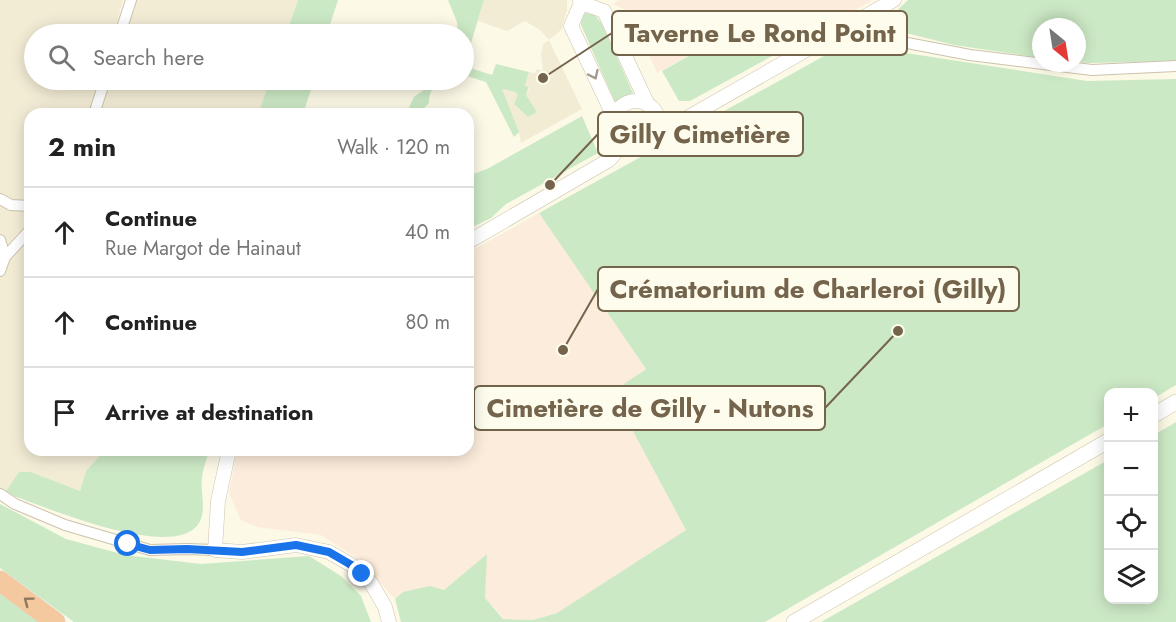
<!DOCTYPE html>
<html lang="en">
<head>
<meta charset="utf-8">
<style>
	body { margin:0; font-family:Jost,sans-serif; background:#f6f6f6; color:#222 }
	.controls { position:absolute; right:18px; bottom:18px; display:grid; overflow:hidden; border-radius:12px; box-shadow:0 3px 15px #0003 }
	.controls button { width:54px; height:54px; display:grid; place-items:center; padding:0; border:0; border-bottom:2px solid #e0e0e0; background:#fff; color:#222; font:30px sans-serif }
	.compass { position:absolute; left:1032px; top:18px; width:54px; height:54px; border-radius:50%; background:#fff; box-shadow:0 3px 15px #0003; rotate:150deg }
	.stop { position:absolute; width:18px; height:18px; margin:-14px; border:4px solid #1a73e8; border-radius:50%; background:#fff }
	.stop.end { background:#1a73e8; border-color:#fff; box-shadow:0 2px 6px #0008 }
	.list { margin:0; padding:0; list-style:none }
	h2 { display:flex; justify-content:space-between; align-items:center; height:78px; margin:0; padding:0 24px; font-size:26px }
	h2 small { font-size:20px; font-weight:400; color:#767676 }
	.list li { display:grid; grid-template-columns:39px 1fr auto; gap:18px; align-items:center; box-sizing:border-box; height:90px; padding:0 24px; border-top:2px solid #e0e0e0 }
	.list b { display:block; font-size:22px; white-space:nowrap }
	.list p { margin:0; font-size:20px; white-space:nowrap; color:#767676 }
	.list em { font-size:20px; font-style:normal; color:#767676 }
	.icon { flex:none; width:33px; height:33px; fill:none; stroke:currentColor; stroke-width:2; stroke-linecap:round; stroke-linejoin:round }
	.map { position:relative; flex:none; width:1176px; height:622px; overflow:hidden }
	.search { position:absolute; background:#fff; box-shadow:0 3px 15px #0003; left:24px; top:24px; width:450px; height:66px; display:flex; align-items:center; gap:15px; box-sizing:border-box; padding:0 21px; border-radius:33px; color:#767676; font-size:22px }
	.panel { position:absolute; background:#fff; box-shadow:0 3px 15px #0003; left:24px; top:108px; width:450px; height:348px; border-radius:18px }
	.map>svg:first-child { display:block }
	.residential { fill:#f3ecd5 }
	.commercial { fill:#fcecdb }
	.green { fill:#cce9c5 }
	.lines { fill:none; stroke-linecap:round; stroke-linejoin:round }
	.minor-casing { stroke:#cdc3ad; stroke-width:12 }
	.tertiary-casing { stroke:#cdc3ad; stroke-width:15 }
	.secondary-casing { stroke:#d0c4aa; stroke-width:16 }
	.motorway-casing { stroke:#dedad4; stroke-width:21 }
	.minor { stroke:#fff; stroke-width:10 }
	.tertiary { stroke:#fff; stroke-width:14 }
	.secondary { stroke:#fff; stroke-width:15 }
	.motorway { stroke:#f4c9a0; stroke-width:20 }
	.oneway { stroke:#a59a8b }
	.oneway2 { stroke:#8e785d }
	.route { stroke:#1a73e8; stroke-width:8 }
	.leader { fill:none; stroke:#75644c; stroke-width:2 }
	.callout-dot { fill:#75644c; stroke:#fefced; stroke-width:2 }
	.callout { fill:#fefced; stroke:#75644c; stroke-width:2 }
	.callout-label { font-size:26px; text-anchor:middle; font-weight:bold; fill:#75644c }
</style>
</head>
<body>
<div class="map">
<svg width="1176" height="622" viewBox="0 0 1176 622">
	<rect width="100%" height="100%" fill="#fcf9e7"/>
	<g class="residential">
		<path d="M0 0H123L114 34H34V80H102L93 114H30V450H105L86 471 80 491 31 472H19L6 491 0 489Z"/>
		<path d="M133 0H298L286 34H121Z"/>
		<path d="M484 0H567V10L562 29 549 40 582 109 521 143 519 132 501 89 515 92 519 96 514 104 528 117 537 112 526 95 530 88 525 86 529 72 535 73 537 69 543 71 541 55 543 44 549 40 540 30 525 21 507 31 478 21Z"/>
		<path d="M106 80H270L258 114H94Z"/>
	</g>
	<g class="commercial">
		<path d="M619 0H870L871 1 774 55 754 19 657 73 630 12 613 4Z"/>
		<path d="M539 213 646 369 631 381 618 388 614 396 686 530 557 613 533 620 504 619 485 598 486 555 444 590 403 592 395 599 355 557 321 535 257 527 241 520 229 493 237 450H468V253Z"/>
	</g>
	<g class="green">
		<path d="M298 0H338L327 34H286Z"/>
		<path d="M448 0H484L464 66 492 75 496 64 529 72 525 86 529 87 526 95 537 112 528 117 514 104 518 95 515 92 502 89 519 132 514 137 486 82 464 75V34H458L457 22Z"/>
		<path d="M908 0H1176V61L1090 63 1077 62V27H1041V58L954 45 898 31 895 29 888 19Z"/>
		<path d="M587 13 595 15 602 24 633 93 615 102 581 25 582 15Z"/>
		<path d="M754 19 774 55 690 101H679L662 71Z"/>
		<path d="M864 34 893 51 1087 81 1176 79V385L1154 398V392H1108V424L765 622H401L395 599 403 592 430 586 444 590 487 554 485 598 503 619 533 620 557 613 686 530 614 396C619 384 636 377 646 369L539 213Z"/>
		<path d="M270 80H314L303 114H258Z"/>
		<path d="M437 80H446C435 86 429 89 429 103L424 108 427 114H406L414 97Z"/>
		<path d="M582 116 598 153 506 204 491 218 468 229V176L487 169Z"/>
		<path d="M1176 422V622H821L1108 460V600H1154V435Z"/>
		<path d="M105 450H209C207 459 203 468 202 477 200 492 207 509 199 523 175 562 48 508 14 496L6 491 19 472H31L80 491 86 471Z"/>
		<path d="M0 504 66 539 125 555 201 564 309 556 341 576 361 596 371 622H74L0 568Z"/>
		<path d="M0 593 40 622H0Z"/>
	</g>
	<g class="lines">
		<defs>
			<g id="minor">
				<path d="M870 15 883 33 897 41 970 55 1092 70 1176 66"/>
				<path d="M120 34 131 0"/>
				<path d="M94 114 105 80"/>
				<path d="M0 199 11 205 30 206"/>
				<path d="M0 240 5 257"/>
				<path d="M0 271 5 257 30 230"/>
				<path d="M0 494 15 504 65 525 150 550 187 549 215 550"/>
			</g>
			<g id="tertiary">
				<path d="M580 0 581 3 604 11 648 105"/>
				<path d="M581 3 571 26 614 117"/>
				<circle cx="636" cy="124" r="23"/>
				<path d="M659 122 685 119 894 0"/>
				<path d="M468 242 609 160 624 143"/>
				<path d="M229 450 218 501 215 550 242 552 296 545 329 552 353 566 371 583 385 607 389 622"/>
			</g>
			<g id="secondary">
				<path d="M1154 415 1176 402"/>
				<path d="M794 622 1108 441"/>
			</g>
			<path id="motorway" d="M0 581 55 622"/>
		</defs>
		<use href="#minor" class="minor-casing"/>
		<use href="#tertiary" class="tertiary-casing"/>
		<use href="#secondary" class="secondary-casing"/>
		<use href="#motorway" class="motorway-casing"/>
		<use href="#minor" class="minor"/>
		<use href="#tertiary" class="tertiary"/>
		<use href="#secondary" class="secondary"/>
		<use href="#motorway" class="motorway"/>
	</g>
	<defs><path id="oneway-chevron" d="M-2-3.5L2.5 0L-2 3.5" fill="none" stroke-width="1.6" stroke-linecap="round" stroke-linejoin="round" transform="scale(1.5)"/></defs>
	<use class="oneway" href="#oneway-chevron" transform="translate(594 75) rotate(65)"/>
	<use class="oneway2" href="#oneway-chevron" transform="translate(28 601) rotate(-143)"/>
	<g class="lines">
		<path class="route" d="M128 544 150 550 187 549 242 552 296 545 329 552 353 566 362 574"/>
	</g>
	<path class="leader" d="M543 78L612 33M550 185L598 134M563 350L598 289M898 331L825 408"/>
	<g class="callout-dot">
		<circle cx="543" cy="78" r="6"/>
		<circle cx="550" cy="185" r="6"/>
		<circle cx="563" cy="350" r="6"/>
		<circle cx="898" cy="331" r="6"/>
	</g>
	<g class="callout">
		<rect x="612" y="11" width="295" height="44" rx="6"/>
		<rect x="598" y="112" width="205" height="44" rx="6"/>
		<rect x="598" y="267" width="421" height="44" rx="6"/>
		<rect x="474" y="386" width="351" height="44" rx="6"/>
	</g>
	<g class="callout-label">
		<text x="760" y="42">Taverne Le Rond Point</text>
		<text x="700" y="143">Gilly Cimetière</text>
		<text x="808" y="298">Crématorium de Charleroi (Gilly)</text>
		<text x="650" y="417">Cimetière de Gilly - Nutons</text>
	</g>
</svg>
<div class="controls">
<button>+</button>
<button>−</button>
<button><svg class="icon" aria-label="locate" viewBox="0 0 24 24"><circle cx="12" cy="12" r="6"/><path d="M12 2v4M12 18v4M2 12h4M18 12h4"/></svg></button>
<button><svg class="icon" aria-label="layers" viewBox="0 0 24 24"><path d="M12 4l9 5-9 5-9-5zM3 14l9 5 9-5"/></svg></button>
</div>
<svg class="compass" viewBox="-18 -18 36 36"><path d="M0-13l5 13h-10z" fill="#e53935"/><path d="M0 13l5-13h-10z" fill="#767676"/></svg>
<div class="stop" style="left:128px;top:544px"></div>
<div class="stop end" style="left:362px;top:574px"></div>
<div class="search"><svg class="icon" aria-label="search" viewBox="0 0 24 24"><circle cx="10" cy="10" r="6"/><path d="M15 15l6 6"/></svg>Search here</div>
<section class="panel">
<h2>2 min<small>Walk · 120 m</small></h2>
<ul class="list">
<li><svg class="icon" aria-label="ahead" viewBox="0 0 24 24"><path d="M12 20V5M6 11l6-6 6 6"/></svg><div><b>Continue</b><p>Rue Margot de Hainaut</p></div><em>40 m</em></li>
<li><svg class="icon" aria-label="ahead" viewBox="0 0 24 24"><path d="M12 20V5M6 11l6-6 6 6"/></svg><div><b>Continue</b></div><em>80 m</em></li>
<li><svg class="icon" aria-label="arrive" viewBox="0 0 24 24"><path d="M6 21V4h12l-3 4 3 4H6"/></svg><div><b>Arrive at destination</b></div></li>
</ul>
</section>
</div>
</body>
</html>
